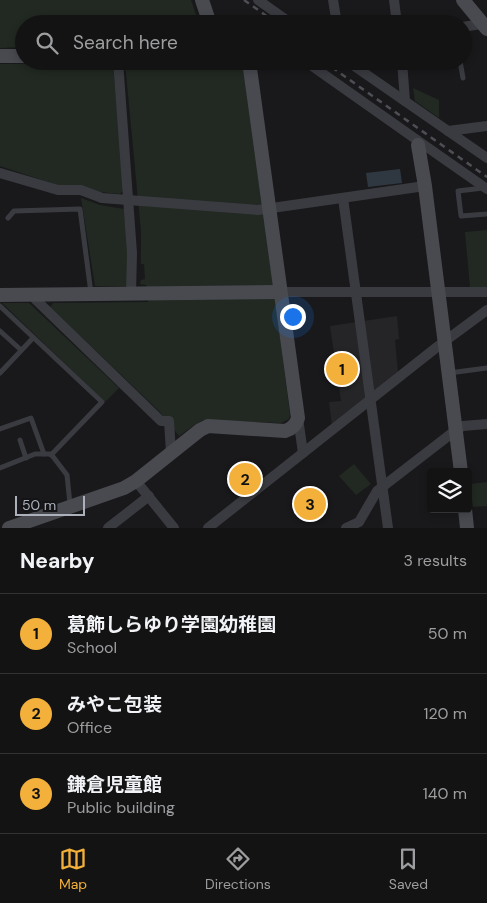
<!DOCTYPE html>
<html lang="en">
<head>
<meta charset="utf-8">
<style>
	body { margin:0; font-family:"DM Sans","Noto Sans JP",sans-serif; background:#1c1c1d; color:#f1f3f6 }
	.controls { position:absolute; right:15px; bottom:15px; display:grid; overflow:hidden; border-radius:5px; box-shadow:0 2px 8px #0003 }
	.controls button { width:45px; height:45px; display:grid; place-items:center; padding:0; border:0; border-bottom:1px solid #323234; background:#131314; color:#f1f3f6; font:25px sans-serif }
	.scale { position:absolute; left:15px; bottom:12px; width:70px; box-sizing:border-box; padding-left:5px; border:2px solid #abb0bb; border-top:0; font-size:14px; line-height:18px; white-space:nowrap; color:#abb0bb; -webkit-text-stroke:4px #141416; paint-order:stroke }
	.you { position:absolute; left:292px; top:316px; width:18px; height:18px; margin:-12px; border:4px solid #fff; border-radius:50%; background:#1a73e8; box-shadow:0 0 0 8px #1a73e833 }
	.badge { display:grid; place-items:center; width:32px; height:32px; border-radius:50%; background:#f3b03a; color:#111; font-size:16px; font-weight:700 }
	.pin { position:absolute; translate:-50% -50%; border:2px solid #fff; box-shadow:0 1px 5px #0006 }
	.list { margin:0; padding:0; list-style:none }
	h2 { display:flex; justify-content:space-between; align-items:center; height:65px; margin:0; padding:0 20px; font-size:21px }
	h2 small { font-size:16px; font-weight:400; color:#9d9ea0 }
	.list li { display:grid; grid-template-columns:32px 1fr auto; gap:15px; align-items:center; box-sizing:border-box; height:80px; padding:0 20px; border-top:1px solid #323234 }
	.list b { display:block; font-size:19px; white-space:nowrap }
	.list p { margin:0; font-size:16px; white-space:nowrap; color:#9d9ea0 }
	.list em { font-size:16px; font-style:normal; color:#9d9ea0 }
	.icon { flex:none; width:28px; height:28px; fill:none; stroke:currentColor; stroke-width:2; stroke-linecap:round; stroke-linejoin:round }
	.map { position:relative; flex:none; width:487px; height:528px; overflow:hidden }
	.search { position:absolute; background:#131314; box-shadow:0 2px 8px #0003; left:15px; right:15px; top:15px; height:55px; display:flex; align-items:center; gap:12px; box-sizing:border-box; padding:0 18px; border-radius:28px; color:#9d9ea0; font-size:19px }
	.sheet { height:305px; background:#131314 }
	nav { display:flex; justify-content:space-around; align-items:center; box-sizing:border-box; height:70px; border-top:1px solid #323234; background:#131314; font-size:14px; color:#9d9ea0 }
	nav a { display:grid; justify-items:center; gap:2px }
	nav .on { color:#f3b03a }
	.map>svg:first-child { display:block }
	.built { fill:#252528 }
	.green { fill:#212922 }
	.water { fill:#2f3840 }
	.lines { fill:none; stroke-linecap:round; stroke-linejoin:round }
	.lane { stroke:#3a3b40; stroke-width:5 }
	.street { stroke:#3a3b40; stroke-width:10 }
	.secondary { stroke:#484a50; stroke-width:14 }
	.rail { stroke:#4d4f55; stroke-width:2.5; stroke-dasharray:6 5; stroke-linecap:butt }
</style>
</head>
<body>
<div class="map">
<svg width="487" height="528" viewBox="0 0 487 528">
	<rect width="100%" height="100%" fill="#19191b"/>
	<path class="built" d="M397 316 399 339 395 340 398 373 332 426 329 402 341 401 330 326Z"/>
	<g class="green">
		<path d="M0 0H191L199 24H24V47L0 48Z"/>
		<path d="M218 61 244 63 290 414 289 419 281 423 203 420 196 424 179 436 160 412 50 307 53 303 148 302 146 285 140 284 141 280 145 279 144 264H141V231L125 63Z"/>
		<path d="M111 63 113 65 124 189 120 194 100 192 82 185H57L0 166V64Z"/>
		<path d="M413 88 439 100V118L415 101Z"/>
		<path d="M81 198 100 205 124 209 128 245 127 286H95Z"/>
		<path d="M487 230V287H470L465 232Z"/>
		<path d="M2 303H29L119 388 105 402Z"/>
		<path d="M354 464 371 484 356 495 339 476Z"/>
		<path d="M487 482V506L473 507 470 484Z"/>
	</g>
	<path class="water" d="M400 169 402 183 368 187 366 173Z"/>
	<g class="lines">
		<g class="lane">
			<path d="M244 21V24"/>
			<path d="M460 61 463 78"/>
			<path d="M483 188 458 191 461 216 487 214"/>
			<path d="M8 218 14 211 80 209 91 293"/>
			<path d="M0 306 102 402 51 455"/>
			<path d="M0 331 21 350"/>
			<path d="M0 373 33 338"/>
			<path d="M449 373 487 368"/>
			<path d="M0 429 31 418 44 454"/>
			<path d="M20 440 26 458"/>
			<path d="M0 468 35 454H51L67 475 70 504"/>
		</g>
		<g class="street">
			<path d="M258 0 292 24"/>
			<path d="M333 0 337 24"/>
			<path d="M394 0 397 24"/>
			<path d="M463 27 487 23"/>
			<path d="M118 61 132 253 131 294"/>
			<path d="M305 61 417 140 418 145"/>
			<path d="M347 61 487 158"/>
			<path d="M402 61 405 101"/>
			<path d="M448 131 487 126"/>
			<path d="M417 140 487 189"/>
			<path d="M0 173 58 190H81L102 198 258 210 425 186"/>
			<path d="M343 198 388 528"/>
			<path d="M280 292H487"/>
			<path d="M36 295V300L161 421H169L171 453"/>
			<path d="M298 418 303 453"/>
			<path d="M136 481 174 528"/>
			<path d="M108 528 149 496"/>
			<path d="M208 528 437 347 487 310"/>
			<path d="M346 528 359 522 377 491 456 430 463 426 487 424"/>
		</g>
		<g class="secondary">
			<path d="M202 0 210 24"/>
			<path d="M463 0 487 29"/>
			<path d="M0 56H24"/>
			<path d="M418 145 425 186 461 472"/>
			<path d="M0 295 280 292"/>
			<path d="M465 509 467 528"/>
			<path d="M9 528 124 488 136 481 200 430 208 426 285 431C292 429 296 425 298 418L249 61"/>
		</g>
		<g class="rail">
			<path d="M244 0 278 24"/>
			<path d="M323 61 487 177"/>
		</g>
	</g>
</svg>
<div class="controls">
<button><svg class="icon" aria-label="layers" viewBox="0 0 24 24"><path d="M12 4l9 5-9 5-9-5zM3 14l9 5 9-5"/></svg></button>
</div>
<div class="scale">50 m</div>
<div class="you"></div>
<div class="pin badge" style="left:342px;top:369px">1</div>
<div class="pin badge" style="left:245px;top:479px">2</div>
<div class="pin badge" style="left:310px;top:504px">3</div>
<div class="search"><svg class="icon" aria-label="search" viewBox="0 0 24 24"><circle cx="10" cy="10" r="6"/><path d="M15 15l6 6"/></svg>Search here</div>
</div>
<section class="sheet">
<h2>Nearby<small>3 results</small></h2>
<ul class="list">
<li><span class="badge">1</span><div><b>葛飾しらゆり学園幼稚園</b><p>School</p></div><em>50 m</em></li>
<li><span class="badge">2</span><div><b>みやこ包装</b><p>Office</p></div><em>120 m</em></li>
<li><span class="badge">3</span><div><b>鎌倉児童館</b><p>Public building</p></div><em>140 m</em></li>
</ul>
</section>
<nav>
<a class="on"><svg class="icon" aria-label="map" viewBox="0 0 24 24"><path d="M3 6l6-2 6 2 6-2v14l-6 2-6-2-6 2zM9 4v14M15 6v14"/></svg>Map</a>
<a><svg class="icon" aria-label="directions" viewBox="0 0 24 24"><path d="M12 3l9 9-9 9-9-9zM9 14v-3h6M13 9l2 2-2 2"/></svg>Directions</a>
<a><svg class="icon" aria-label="saved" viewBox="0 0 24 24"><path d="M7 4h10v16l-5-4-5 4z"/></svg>Saved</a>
</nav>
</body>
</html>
